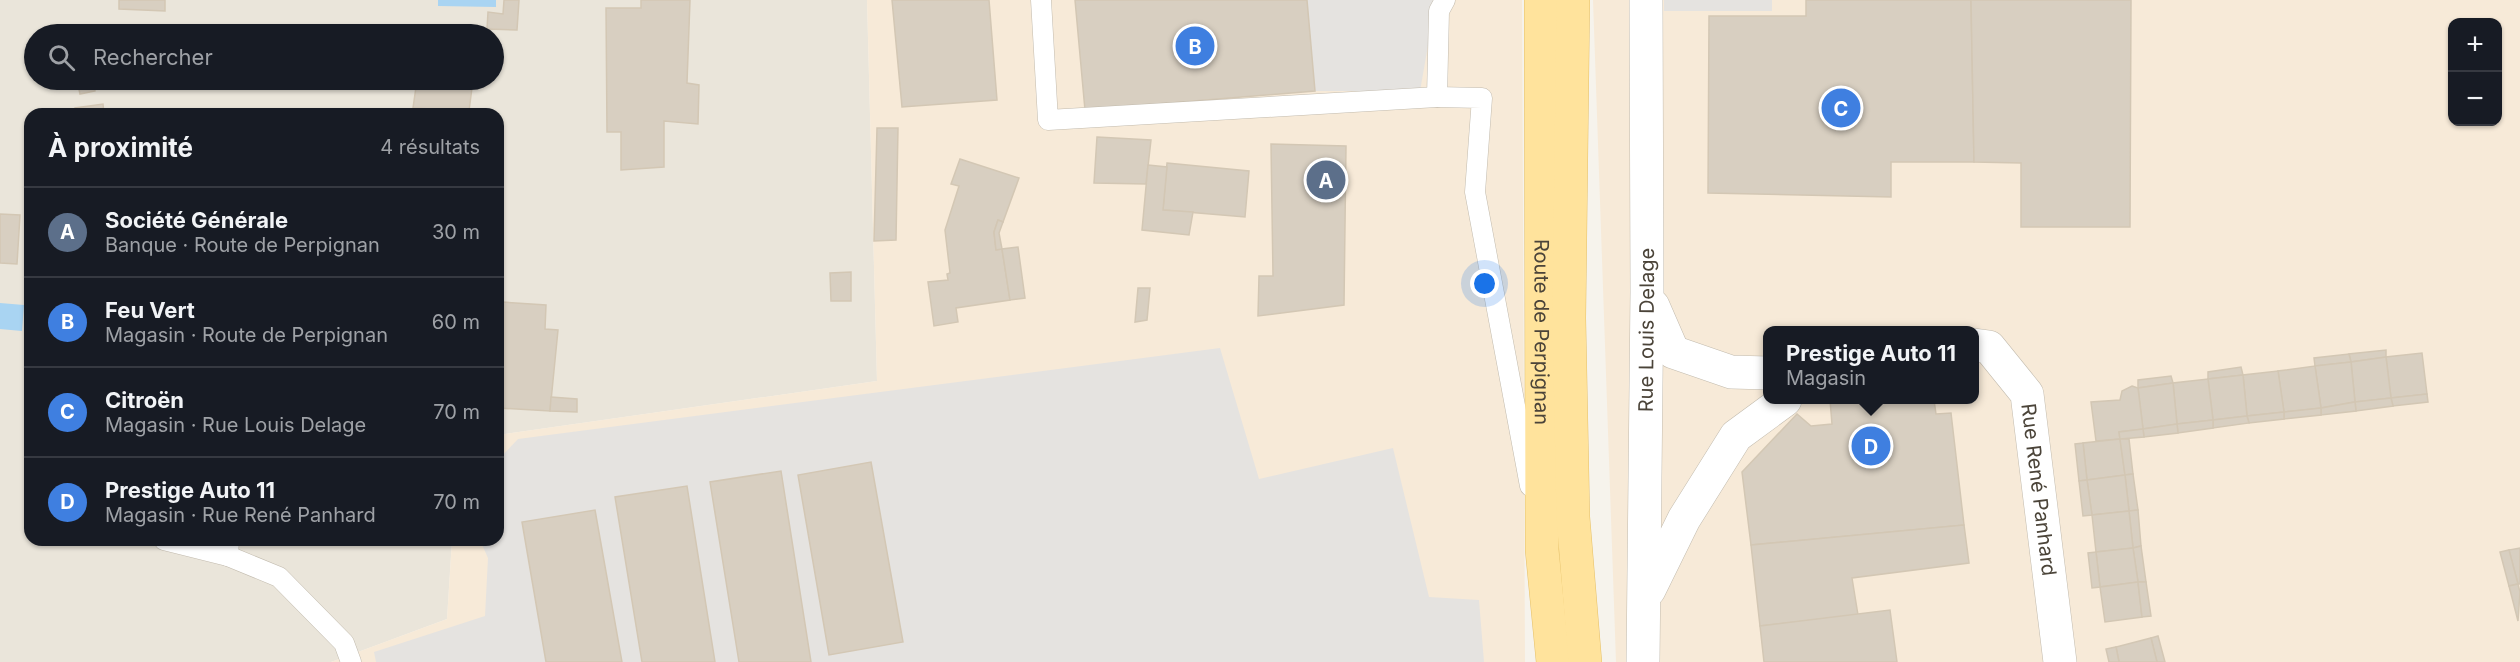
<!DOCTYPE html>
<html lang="fr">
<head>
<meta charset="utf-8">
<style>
	body { margin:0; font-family:Inter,sans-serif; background:#242831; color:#f1f3f6 }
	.controls { position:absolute; right:18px; top:18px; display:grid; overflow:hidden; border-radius:12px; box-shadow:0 2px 4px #0004 }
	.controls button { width:54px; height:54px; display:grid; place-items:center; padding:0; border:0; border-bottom:2px solid #363941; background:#171b24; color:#f1f3f6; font:30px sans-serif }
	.you { position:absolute; left:1485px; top:284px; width:21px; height:21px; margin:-15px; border:4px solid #fff; border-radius:50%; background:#1a73e8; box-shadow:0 0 0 9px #1a73e833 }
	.badge { display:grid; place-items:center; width:39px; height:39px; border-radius:50%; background:#1a73e8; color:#fff; font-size:20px; font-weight:700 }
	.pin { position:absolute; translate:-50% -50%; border:3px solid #fff; box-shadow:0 2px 6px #0006 }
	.popup { position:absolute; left:1763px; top:326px; width:216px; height:78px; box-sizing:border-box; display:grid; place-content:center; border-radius:12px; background:#171b24; filter:drop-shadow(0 2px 4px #0005); font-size:20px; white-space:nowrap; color:#9ea1a6 }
	.popup b { font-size:22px; color:#f1f3f6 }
	.popup::after { content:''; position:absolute; left:50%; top:100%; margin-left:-12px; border:12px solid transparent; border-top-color:#171b24 }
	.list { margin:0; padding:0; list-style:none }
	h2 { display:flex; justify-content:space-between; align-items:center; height:78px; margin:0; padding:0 24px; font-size:26px }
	h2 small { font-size:20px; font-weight:400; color:#9ea1a6 }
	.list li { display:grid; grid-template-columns:39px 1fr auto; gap:18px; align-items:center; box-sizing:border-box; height:90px; padding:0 24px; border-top:2px solid #363941 }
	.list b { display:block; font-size:22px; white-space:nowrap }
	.list p { margin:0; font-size:20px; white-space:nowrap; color:#9ea1a6 }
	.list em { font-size:20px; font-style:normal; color:#9ea1a6 }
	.icon { flex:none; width:33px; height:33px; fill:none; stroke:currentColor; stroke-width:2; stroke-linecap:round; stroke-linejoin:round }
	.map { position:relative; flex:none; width:2520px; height:662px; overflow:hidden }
	.search { position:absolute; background:#171b24; box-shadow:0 2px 4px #0004; left:24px; top:24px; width:480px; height:66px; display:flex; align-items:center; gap:15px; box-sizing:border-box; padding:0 21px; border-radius:33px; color:#9ea1a6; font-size:22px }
	.panel { position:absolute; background:#171b24; box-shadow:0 2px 4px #0004; left:24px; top:108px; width:480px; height:438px; border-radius:18px }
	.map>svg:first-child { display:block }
	.residential { fill:#eae5da; fill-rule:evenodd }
	.commercial { fill:#f7ead8; fill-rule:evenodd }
	.parking { fill:#e5e3e0 }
	.water { fill:#a9d4f2 }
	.building { fill:#d8cfc1; stroke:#d3c7b4; stroke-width:1.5 }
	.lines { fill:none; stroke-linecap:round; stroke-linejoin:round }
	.lane-casing { stroke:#c2bbae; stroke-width:21 }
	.street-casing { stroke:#c2bbae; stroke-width:34 }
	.primary-casing { stroke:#e6c16a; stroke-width:34 }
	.lane { stroke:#fff; stroke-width:20 }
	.street { stroke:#fff; stroke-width:33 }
	.primary { stroke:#ffe39c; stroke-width:33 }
	.labels { text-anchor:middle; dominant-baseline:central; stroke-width:6; stroke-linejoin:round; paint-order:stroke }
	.street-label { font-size:20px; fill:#4b4439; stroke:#fff }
</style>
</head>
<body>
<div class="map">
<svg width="2520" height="662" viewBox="0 0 2520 662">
	<rect width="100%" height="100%" fill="#f6f3ec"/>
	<path class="residential" d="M0 0H867L877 381 498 435V114H30V540H452L447 619 331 662H0ZM34 34H494V80H34Z"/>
	<g class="commercial">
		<path d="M867 0H1522L1525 662H331L447 619 452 540H498V435L877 381Z"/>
		<path d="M1593 0H2520V662H1616ZM2452 22H2498V122H2452ZM1768 330H1974V400H1768Z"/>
	</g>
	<g class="parking">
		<path d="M1307 0H1436L1420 91H1315Z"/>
		<rect x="1664" y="0" width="108" height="11"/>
		<path d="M1220 348 1259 479 1393 448 1429 597 1479 600 1484 662H376L374 652 485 616 488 558 480 540H498V460L518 439Z"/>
	</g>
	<g class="water">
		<path d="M438 0H496V7L438 6Z"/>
		<path d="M0 303 24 305 22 331 0 329Z"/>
	</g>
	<g class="building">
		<path d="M119 0H165V11L119 9Z"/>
		<path d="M504 0H519L517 30 487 29 488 12 503 14Z"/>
		<path d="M641 0H690L687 83 699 85 698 124 664 121V167L621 170V132H607L606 8H641Z"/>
		<path d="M892 0H989L997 100 902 107Z"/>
		<path d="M1075 0H1307L1315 91 1085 110Z"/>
		<path d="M1806 0H1971L1974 162H1891V197L1708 193 1709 16H1806Z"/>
		<path d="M1971 0H2131L2130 227H2021V163L1974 162Z"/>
		<path d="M77 80H93L95 91 80 94Z"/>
		<path d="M417 80H473L469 111 413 108Z"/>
		<path d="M103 104 104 114H75V108Z"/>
		<path d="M877 128H898L896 240 874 241Z"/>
		<path d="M1097 137 1151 140 1146 184 1094 183Z"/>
		<path d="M1271 144 1346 146 1344 305 1258 316 1259 276H1273Z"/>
		<path d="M960 159 1019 178 1003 222 998 220 994 232 996 250 1002 249 1010 300 956 308 958 322 934 326 928 282 948 280 947 274 950 273 945 230 959 186 951 184Z"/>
		<path d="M1167 163 1249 171 1245 217 1163 210Z"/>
		<path d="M1148 165 1167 167 1163 210 1193 212 1189 235 1142 230Z"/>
		<path d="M0 214 20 215 17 264 0 263Z"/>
		<path d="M998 220 1003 222 999 233 1002 249 996 250 994 232Z"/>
		<path d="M1018 247 1025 298 1010 300 1002 249Z"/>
		<path d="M851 272V301H831L830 273Z"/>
		<path d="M1138 288H1150L1147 320 1135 322Z"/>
		<path d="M502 302 546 305 545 329 558 330 550 411 498 408V327Z"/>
		<path d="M2386 350V357L2351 362 2349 354Z"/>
		<path d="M2422 353 2427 394 2391 398 2386 357Z"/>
		<path d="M2349 354 2351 362 2315 366 2314 358Z"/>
		<path d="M2386 357 2391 398 2355 402 2351 362Z"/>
		<path d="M2351 362 2355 402 2321 408 2315 366Z"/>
		<path d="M2315 366 2321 408 2284 412 2278 371Z"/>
		<path d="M2241 367 2243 375 2208 379V372Z"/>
		<path d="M2278 371 2284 412 2247 416 2243 375Z"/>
		<path d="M2243 375 2247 416 2213 420 2208 379Z"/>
		<path d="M2171 376 2173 383 2138 388V380Z"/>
		<path d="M2208 379 2213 420 2177 424 2173 383Z"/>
		<path d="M2173 383 2177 424 2143 429 2138 388Z"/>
		<path d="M2132 386 2138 388 2143 429 2119 432 2120 439 2096 441 2091 402 2120 400 2122 391Z"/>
		<path d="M2427 394 2428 402 2393 406 2391 398Z"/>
		<path d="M551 397 577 399V412L550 411Z"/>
		<path d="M2391 398 2393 406 2356 411 2355 402Z"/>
		<path d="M1830 400H1934L1936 414 1951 413 1964 525 1751 545 1742 472 1797 414 1811 426 1832 424Z"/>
		<path d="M2355 402 2356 411 2321 415V408Z"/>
		<path d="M2321 408V415L2284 419V412Z"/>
		<path d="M2284 412V419L2249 423 2247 416Z"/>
		<path d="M2247 416 2249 423 2213 428V420Z"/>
		<path d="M2213 420V428L2178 433 2177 424Z"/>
		<path d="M2177 424 2178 433 2144 437 2143 429Z"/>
		<path d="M2143 429 2144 437 2120 439 2119 432Z"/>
		<path d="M2120 439 2125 475 2087 480 2083 443Z"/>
		<path d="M2120 439H2129L2133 474 2125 475Z"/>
		<path d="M2083 443 2087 480 2079 481 2075 444Z"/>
		<path d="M871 462 903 642 829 655 798 475Z"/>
		<path d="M781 471 811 662H739L710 482Z"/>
		<path d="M2133 474 2138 510 2129 511 2125 475Z"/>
		<path d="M2125 475 2129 511 2092 515 2087 480Z"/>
		<path d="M2087 480 2092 515 2083 516 2079 481Z"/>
		<path d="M687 486 715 662H642L615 497Z"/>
		<path d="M595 510 622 662H546L522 522Z"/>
		<path d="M2138 510 2141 546 2133 548 2129 511Z"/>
		<path d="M2129 511 2133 548 2096 552 2092 515Z"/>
		<path d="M1964 525 1969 563 1852 578 1858 615 1760 626 1751 545Z"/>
		<path d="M2141 546 2146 582H2138L2133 548Z"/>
		<path d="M2133 548 2138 582 2100 587 2096 552Z"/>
		<path d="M2520 548V584H2518L2509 550Z"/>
		<path d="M2509 550 2518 584 2509 586 2500 552Z"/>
		<path d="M2096 552 2100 587 2092 588 2088 553Z"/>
		<path d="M2138 582 2142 617 2105 622 2100 587Z"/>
		<path d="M2138 582H2146L2151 616 2142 617Z"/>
		<path d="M2518 584 2520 592 2518 621 2509 586Z"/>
		<path d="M1890 610 1897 662H1764L1760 626Z"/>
		<path d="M2158 636 2165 662H2157L2151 638Z"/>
		<path d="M2151 638 2157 662H2119L2116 647Z"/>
		<path d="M2116 647 2119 662H2109L2106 649Z"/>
	</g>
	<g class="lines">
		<defs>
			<g id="lane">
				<path d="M1041 0 1048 120 1437 97"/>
				<path d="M1445 0 1439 11 1437 97 1482 98 1475 192 1530 486"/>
				<path d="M164 540 228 556"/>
				<path d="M229 540 228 556 279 577 344 643 351 662"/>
			</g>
			<g id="street">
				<path d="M1653 306 1673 352 1731 372 1768 373"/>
				<path id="s1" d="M1974 345 1989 347 2027 394 2060 662"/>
				<path d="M1649 590 1684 519 1736 436 1785 400"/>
				<path id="s2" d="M1643 662 1647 292 1646 0"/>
			</g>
			<g id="primary">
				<path id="s3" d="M1541 0 1542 550 1553 662"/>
				<path d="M1573 0 1569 318 1573 517 1585 662"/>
			</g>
		</defs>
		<use href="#lane" class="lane-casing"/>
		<use href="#street" class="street-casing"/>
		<use href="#primary" class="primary-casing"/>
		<use href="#lane" class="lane"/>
		<use href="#street" class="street"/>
		<use href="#primary" class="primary"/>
	</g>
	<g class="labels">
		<g class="street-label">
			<text stroke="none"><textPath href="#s3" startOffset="332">Route de Perpignan</textPath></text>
			<text stroke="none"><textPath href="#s2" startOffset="332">Rue Louis Delage</textPath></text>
			<text stroke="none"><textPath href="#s1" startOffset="172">Rue René Panhard</textPath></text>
		</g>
	</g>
</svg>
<div class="controls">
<button>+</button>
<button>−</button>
</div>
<div class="you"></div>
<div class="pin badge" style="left:1326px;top:180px;background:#5c6f8a">A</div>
<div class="pin badge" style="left:1195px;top:46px;background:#3f7fe0">B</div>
<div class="pin badge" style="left:1841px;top:108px;background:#3f7fe0">C</div>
<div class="pin badge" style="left:1871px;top:446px;background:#3f7fe0">D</div>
<div class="popup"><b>Prestige Auto 11</b>Magasin</div>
<div class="search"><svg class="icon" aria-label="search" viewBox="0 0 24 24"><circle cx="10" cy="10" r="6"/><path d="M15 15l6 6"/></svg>Rechercher</div>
<section class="panel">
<h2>À proximité<small>4 résultats</small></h2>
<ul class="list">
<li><span class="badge" style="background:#5c6f8a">A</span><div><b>Société Générale</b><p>Banque · Route de Perpignan</p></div><em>30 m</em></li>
<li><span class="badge" style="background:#3f7fe0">B</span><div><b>Feu Vert</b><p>Magasin · Route de Perpignan</p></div><em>60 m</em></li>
<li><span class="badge" style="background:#3f7fe0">C</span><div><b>Citroën</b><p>Magasin · Rue Louis Delage</p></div><em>70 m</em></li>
<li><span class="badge" style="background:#3f7fe0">D</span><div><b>Prestige Auto 11</b><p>Magasin · Rue René Panhard</p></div><em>70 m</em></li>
</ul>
</section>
</div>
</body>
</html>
